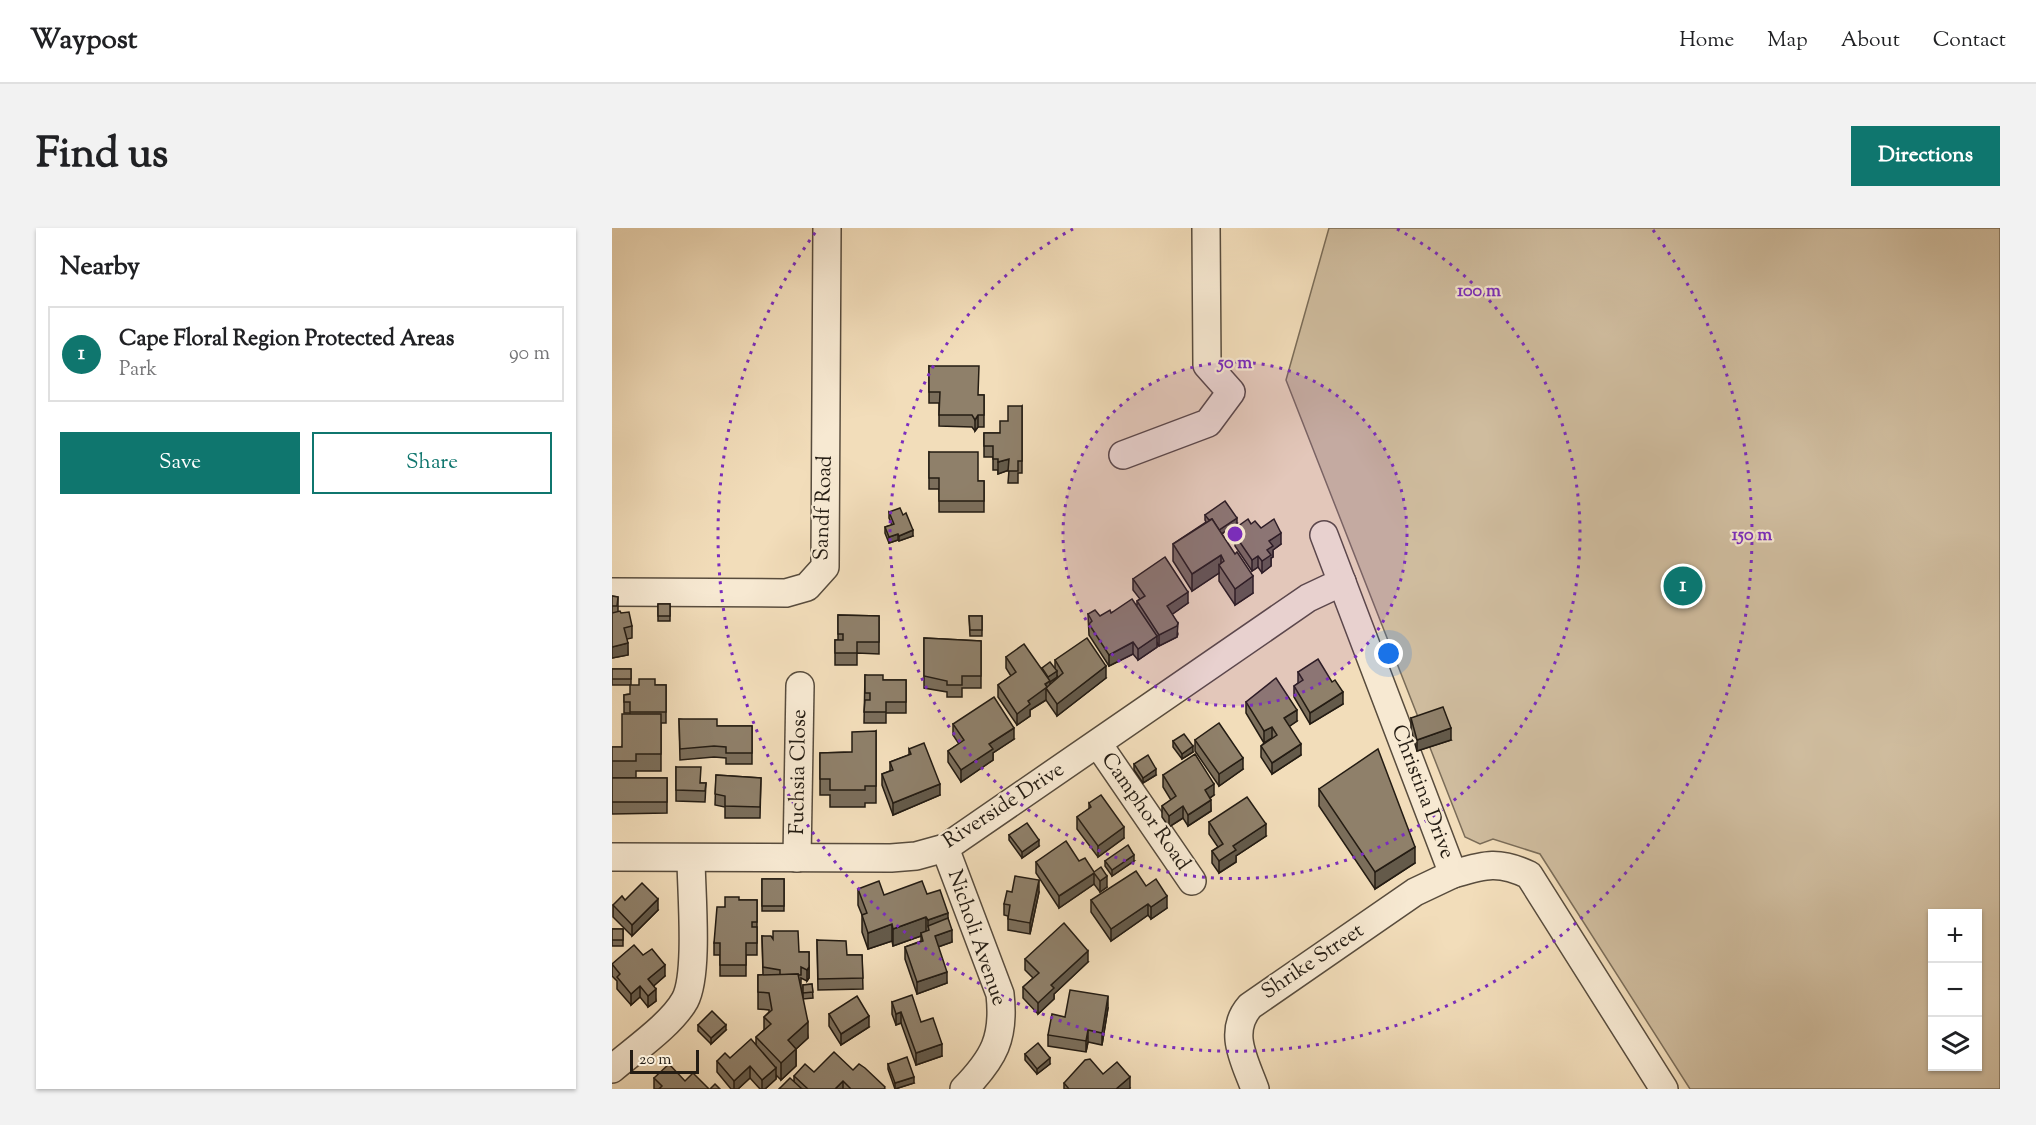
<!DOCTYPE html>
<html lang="en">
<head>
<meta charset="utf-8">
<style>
	body { margin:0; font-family:"Sorts Mill Goudy",serif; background:#f2f2f2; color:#202124 }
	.controls { position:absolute; right:18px; bottom:18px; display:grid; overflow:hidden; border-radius:0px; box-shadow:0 2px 4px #0004 }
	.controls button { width:54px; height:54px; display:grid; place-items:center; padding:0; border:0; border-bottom:2px solid #e0e0e0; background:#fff; color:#202124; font:30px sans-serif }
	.scale { position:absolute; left:18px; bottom:15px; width:69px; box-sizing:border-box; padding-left:6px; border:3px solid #241c13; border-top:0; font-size:16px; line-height:21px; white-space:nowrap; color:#241c13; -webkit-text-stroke:4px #f7e9d2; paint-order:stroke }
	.you { position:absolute; left:777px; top:426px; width:21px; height:21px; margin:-15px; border:4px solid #fff; border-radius:50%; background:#1a73e8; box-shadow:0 0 0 9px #1a73e833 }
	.badge { display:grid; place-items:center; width:39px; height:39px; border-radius:50%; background:#0f766e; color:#fff; font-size:20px; font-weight:700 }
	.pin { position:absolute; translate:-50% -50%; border:3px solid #fff; box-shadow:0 2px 6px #0006 }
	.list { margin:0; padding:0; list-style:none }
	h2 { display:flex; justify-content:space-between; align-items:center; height:78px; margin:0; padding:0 24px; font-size:26px }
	h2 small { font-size:20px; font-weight:400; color:#757577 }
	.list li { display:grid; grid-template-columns:39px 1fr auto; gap:18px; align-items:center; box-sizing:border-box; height:96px; margin:0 12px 12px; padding:0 12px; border:2px solid #e0e0e0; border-radius:0px }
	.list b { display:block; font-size:22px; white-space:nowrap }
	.list p { margin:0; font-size:20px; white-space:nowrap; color:#757577 }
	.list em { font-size:20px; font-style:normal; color:#757577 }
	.actions { display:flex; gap:12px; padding:18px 24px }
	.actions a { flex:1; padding:14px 0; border:2px solid #0f766e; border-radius:0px; text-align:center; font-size:21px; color:#0f766e }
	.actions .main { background:#0f766e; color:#fff }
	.icon { flex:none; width:33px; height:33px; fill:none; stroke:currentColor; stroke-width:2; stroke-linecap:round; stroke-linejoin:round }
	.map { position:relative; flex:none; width:1388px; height:861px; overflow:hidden; border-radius:0px }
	header { display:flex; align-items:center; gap:36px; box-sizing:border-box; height:84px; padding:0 30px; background:#fff; border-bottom:2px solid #e0e0e0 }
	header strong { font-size:28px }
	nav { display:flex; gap:33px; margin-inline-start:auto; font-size:21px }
	.intro { display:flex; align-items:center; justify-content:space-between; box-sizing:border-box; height:144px; padding:0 36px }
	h1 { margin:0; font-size:42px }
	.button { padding:15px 27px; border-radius:0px; background:#0f766e; color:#fff; font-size:21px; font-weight:700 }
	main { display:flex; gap:36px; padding:0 36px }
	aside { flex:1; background:#fff; border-radius:0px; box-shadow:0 2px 4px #0004 }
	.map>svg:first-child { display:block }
	.green { fill:#cfbc9e; stroke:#7a6c58; stroke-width:1.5; fill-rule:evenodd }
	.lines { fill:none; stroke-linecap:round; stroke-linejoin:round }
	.minor-casing { stroke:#584c3d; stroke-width:30 }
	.minor { stroke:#f7e9d2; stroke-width:27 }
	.wall { fill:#7b6e5b; stroke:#241c13; stroke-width:1.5; fill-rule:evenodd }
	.shaded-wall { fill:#645a4a; stroke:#241c13; stroke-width:1.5 }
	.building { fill:#8f806a; stroke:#241c13; stroke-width:1.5 }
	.ring { fill:none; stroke:#7b2cbf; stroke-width:3; stroke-dasharray:3 6 }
	.labels { text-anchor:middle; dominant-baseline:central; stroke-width:4.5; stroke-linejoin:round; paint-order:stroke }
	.street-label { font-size:21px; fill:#241c13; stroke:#f7e9d2 }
	.centre { fill:#7b2cbf; stroke:#f7e9d2; stroke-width:3 }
	.ring-label { font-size:18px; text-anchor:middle; font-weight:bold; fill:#7b2cbf; stroke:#f7e9d2; stroke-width:4.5; stroke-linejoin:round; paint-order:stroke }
</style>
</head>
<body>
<header>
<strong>Waypost</strong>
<nav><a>Home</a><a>Map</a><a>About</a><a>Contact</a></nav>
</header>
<div class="intro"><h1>Find us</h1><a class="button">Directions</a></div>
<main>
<aside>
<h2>Nearby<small></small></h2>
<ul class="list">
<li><span class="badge">1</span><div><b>Cape Floral Region Protected Areas</b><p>Park</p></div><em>90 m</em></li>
</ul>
<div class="actions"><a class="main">Save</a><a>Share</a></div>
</aside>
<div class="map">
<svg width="1388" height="861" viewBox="0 0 1388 861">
	<rect width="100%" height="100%" fill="#f2ddba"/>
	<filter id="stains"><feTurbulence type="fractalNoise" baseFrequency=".00333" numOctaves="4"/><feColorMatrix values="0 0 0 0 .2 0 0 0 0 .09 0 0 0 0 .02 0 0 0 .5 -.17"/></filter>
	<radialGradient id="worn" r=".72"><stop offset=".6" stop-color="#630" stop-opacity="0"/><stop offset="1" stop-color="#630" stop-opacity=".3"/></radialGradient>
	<path class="green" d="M717 0H1388V861H1078L928 626 881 611 868 616 853 609 674 152ZM1320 686H1366V838H1320Z"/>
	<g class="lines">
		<defs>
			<g id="minor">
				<path d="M511 227 596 195 619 164 595 137 594 0"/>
				<path d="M712 307 841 646C872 637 886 632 917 647L1052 861"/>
				<path d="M0 364 174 365 195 359 213 339 215 0"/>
				<path d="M486 516 580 653"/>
				<path d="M333 620 388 766C393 810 382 830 352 861"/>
				<path d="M0 629 279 630 304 628 333 620 696 370 730 354"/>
				<path d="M185 630 188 458"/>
				<path d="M0 841C22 822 60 796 73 772 87 746 79 661 79 630"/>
				<path d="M643 861C633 833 615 804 638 778L803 664 841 646"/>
			</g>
		</defs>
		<use href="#minor" class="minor-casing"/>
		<use href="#minor" class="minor"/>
	</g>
	<g class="wall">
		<path d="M317 138 366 167H372V199H366L363 203 360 199 327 198V175H317Z"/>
		<path d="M410 178V245H406V255H396L397 242 386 246V242H381V229H372V205H388Z"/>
		<path d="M317 224 366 253H372V284H327V261H317Z"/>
		<path d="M277 284 301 308 287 313 286 312 277 315 273 305V299L280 297 277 290Z"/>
		<path d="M593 287 625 295 610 306 641 365 623 377 607 353V345L580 363 561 333V316L594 294 593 292Z"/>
		<path d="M639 296 649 300 669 316 661 322V329L659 330V338L650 345 646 339 640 343 623 318V307L625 306V299Z"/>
		<path d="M521 351 576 375 560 386 566 406 565 409 547 418 545 414V419L526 432 521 426 497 438 477 407 476 386 488 388 525 377V373L528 371 521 362Z"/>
		<path d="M0 368 6 369V383L9 385 20 398V410L15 411 16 427 0 430Z"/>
		<rect x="46" y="376" width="12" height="17"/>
		<path d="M226 387 267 388V426L245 425V437H223V412H226Z"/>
		<path d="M357 388H370V408H358Z"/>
		<path d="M312 410 369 413V460H350V469H335V464L312 460Z"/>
		<path d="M394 429 430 442V440H443V432L494 450 445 488 434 472 418 482V488L405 497 386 469V457L399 448 394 440ZM445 447 446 449 438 457V454L445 449Z"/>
		<rect x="0" y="441" width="19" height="16"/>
		<path d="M686 444 720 454 731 476 698 496 682 469V458L686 455Z"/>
		<path d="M253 447 271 452H294V485H274V495H252Z"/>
		<path d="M43 457H54V495H49V543H24V550H0V519H10L18 486V485H12V467L18 466Z"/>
		<path d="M634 474 685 493 677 498 689 527 660 546 649 529V518L652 515 634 485Z"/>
		<path d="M799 490 839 512 805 523 799 502Z"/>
		<path d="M67 491 105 498H140V536H114V530L102 529 68 532Z"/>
		<path d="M341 496 402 511 381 525V532L349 554 336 534V523L347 516 341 507Z"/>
		<path d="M264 503V575H253V579H218V567H208V525L240 524Z"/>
		<path d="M583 512 631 541 607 558 583 523Z"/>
		<path d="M561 513 581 524 570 531 561 519Z"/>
		<path d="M297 521 328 567 281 587 270 557V546L278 543V534L297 527Z"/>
		<path d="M522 536 544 547 531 555 522 542Z"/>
		<path d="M64 539 89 555H94L93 574 64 573Z"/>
		<path d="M104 547 149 550 148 590H113V579L103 577Z"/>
		<path d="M551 547 602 567 598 570 599 583 576 598 571 590 557 599 550 589V578L559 572 551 559Z"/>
		<path d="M0 550H55V585L0 586Z"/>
		<path d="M707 561 803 635 763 661 707 578Z"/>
		<path d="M477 575 512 610 486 629 465 601V589L477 581Z"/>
		<path d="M597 594 654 608 624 628V634L607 645 600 635V623L606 619 597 606Z"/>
		<path d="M397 607 427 618 410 630 397 612Z"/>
		<path d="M467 633 482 644 495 659 488 664 482 656 447 680 424 645V634Z"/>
		<path d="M493 633H522L500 648 493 638Z"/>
		<rect x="150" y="651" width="22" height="32"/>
		<path d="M534 658 555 680 539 691 536 687 499 713 479 684V672Z"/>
		<path d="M246 661 272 667 315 666 336 690 340 714 326 719 335 755 305 766 293 731V719L309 713V708L281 718 280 713 256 721 250 704V687L246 677Z"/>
		<path d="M400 664H427L418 706 396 702V688L392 687V676Z"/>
		<path d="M13 672 46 682 20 708 1 689V677Z"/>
		<path d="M127 672H145V727H134V748H108V727H102V715L113 679Z"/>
		<rect x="0" y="701" width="11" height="17"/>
		<path d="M150 708 161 711 187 724H197V750L195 753 189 750V759L196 810 184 821V838L169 852 164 847V851L153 861H148L138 850 126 861H119L105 844V833L118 830 144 818V809L152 802V789L157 784V782L146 781V747H151Z"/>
		<path d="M205 712 235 727H250L251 761 206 762Z"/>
		<path d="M31 727 53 748 41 758 44 773 36 779 28 769 19 777 5 761V753L0 748V736Z"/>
		<path d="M413 731 476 734 442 766V771L426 786 411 770V759L421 750 413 742Z"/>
		<path d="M200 756 201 770 191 771V757Z"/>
		<path d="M280 774 309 794 330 828 304 837 289 795 284 797 280 786Z"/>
		<path d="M496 780 490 817 476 814 474 824 436 818V807L453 789Z"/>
		<path d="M217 786 257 799 229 817 217 798Z"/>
		<path d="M86 797 114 802 99 816 86 803Z"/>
		<path d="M413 826 438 836 425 846 413 832Z"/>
		<path d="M276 836 302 855 283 861 276 841Z"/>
		<path d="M241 842 273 861H167L182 853V848L202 844Z"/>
		<path d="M491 846 518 860 517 861H452V855Z"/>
		<path d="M42 850 73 853 97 861H42Z"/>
	</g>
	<g class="shaded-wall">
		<path d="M366 187V199L363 203V192Z"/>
		<path d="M397 231V242L386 246V234Z"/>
		<path d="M625 290V295L605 309V303Z"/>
		<path d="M301 302V308L287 313V308Z"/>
		<path d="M669 305V316L661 322V329L659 330V338L650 345V333L657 313Z"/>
		<path d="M286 306V312L277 315V309Z"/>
		<path d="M609 327V339L607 337V345L580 363V346Z"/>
		<path d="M646 328V339L640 343V332Z"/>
		<path d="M641 348V365L623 377V361Z"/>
		<path d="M576 364V375L555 390V378Z"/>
		<path d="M566 395 565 409 547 418V407Z"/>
		<path d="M545 408V419L526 432V421Z"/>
		<path d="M521 414V426L497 438V427Z"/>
		<path d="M16 415V427L0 430V419Z"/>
		<path d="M494 438V450L445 488V476Z"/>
		<path d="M445 443V449L438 454V465L434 460V472L418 482V488L405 497V486L416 473 436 454V449Z"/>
		<path d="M731 464V476L698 496V485Z"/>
		<path d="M685 482V493L672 502V490Z"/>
		<path d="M660 499V510L652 515V503Z"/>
		<path d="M402 500V511L381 525V532L349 554V542L377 516Z"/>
		<path d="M839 500V512L805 523V512Z"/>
		<path d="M689 516V527L660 546V535Z"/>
		<path d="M581 518V524L570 531V526Z"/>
		<path d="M631 530V541L607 558V546Z"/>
		<path d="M544 541V547L531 555V550Z"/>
		<path d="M328 556V567L281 587V575Z"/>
		<path d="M602 556V567L593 573V562Z"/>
		<path d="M599 572V583L576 598V587Z"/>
		<path d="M571 578V590L557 599V588Z"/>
		<path d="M654 596V608L624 628V634L607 645V633L621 618Z"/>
		<path d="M512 599V610L486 629V618Z"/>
		<path d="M427 612V618L410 630V624Z"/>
		<path d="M803 619V635L763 661V644Z"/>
		<path d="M522 627V633L500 648V642Z"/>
		<path d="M482 645V656L447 680V668Z"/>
		<path d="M495 648V659L488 664V653Z"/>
		<path d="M427 652V664L418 706V695Z"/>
		<path d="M555 668V680L539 691V679Z"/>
		<path d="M46 671V682L20 708V697Z"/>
		<path d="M536 676V687L499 713V701Z"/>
		<path d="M336 685V702H317L316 698V692Z"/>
		<path d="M314 689V706L309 705V708L281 718V701Z"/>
		<path d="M280 696V713L256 721V705Z"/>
		<path d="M340 702V714L323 720V708Z"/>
		<path d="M476 723V734L442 766V771L426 786V775L439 757Z"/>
		<path d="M53 737V748L36 763V751Z"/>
		<path d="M197 739V750L195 753V742Z"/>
		<path d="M335 744V755L305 766V754Z"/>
		<path d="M28 758V769L19 777V766Z"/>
		<path d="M44 761V773L36 779V768Z"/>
		<path d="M496 768V780L490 817V805Z"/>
		<path d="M289 784V795L284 797V786Z"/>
		<path d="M257 788V799L229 817V806Z"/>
		<path d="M196 794V810L184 821V838L169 852V835L176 812Z"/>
		<path d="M114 797V802L99 816V810Z"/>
		<path d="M476 802V814L474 824V813Z"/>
		<path d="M330 816V828L304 837V825Z"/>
		<path d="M438 830V836L425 846V841Z"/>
		<path d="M138 838V850L126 861H122V853Z"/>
		<path d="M164 840V851L153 861H150V852Z"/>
		<path d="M302 849V855L283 861V855Z"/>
		<path d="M518 849V860L517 861H504Z"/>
		<path d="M231 853V861H223Z"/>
	</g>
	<g class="building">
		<path d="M317 138H367L366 167H372V187H366L363 192 360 187H327L328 164H317Z"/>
		<path d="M396 178H410V233H406V243H396L397 231 386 234V231H381V218H372V205H388V193H396Z"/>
		<path d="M317 224H366V253H372V273H327V250H317Z"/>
		<path d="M613 273 625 290 607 302 600 291 597 292 593 287Z"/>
		<path d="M288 280 291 287 294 285 301 302 287 308 286 306 277 309 273 299 282 296 277 284Z"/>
		<path d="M600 291 623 326 625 324 641 348 623 361 607 337 612 333 609 327 580 346 561 316Z"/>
		<path d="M636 291 639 296 643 293 649 300 662 291 669 305 657 313 661 318 655 322 659 327 650 333 646 328 640 332 623 307 629 304 625 299Z"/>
		<path d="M553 329 576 364 555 378 566 395 565 398 547 407 525 373 533 368 521 351Z"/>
		<path d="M0 368 6 369 5 378H0Z"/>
		<path d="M520 371 545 408 526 421 521 414 497 427 477 396 480 393 476 386 483 382 488 388 498 382 499 385Z"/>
		<rect x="46" y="376" width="12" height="12"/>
		<path d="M8 383 9 385 17 384 20 398 12 400 16 415 0 419V385Z"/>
		<path d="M226 387 267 388V414H245V425H223V412H231V406H226Z"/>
		<path d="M357 388H370V402H358Z"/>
		<path d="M312 410 369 413V448H350V457H335V453L312 448Z"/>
		<path d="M475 410 494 438 445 476 434 460 451 445 443 432Z"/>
		<path d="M412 416 438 453 433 456 435 459 416 473 418 476 405 486 386 457 404 444 394 429Z"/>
		<path d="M706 431 720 454 723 452 731 464 698 485 682 458 691 452 686 444Z"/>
		<path d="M438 434 445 443 436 449 430 440Z"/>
		<rect x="0" y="441" width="19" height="10"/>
		<path d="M253 447H271V452H294V474H274V484H252L253 472H258V465H253Z"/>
		<path d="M664 450 685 482 672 490 689 516 660 535 649 518 665 507 660 499 652 503 634 474Z"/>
		<path d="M27 451H43V457H54V484H18V474H12V467L18 466V457H27Z"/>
		<path d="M382 469 402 500 377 516 381 521 349 542 336 523 352 512 341 496Z"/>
		<path d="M831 479 839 500 805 512 799 490Z"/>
		<path d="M10 486H49V526H24V533H0V519H10Z"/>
		<path d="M67 491H105V498H140V525H114V519L102 518 68 521Z"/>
		<path d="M607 495 631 530 607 546 583 512Z"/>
		<path d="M264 503V558H253V562H218V551H208V525L240 524V504Z"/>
		<path d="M572 506 581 518 570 526 561 513Z"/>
		<path d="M312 515 328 556 281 575 270 546 281 542 278 534 299 526 297 521Z"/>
		<path d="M766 521 803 619 763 644 707 561Z"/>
		<path d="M583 526 602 556 593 562 599 572 576 587 571 578 557 588 550 578 564 568 551 547Z"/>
		<path d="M536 527 544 541 531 550 522 536Z"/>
		<path d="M64 539H89L88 555H94L93 563 64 562Z"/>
		<path d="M104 547 149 550 148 579 113 578V568L103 566Z"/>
		<rect x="0" y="550" width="55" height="24"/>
		<path d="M489 567 512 599 486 618 465 589 479 579 477 575Z"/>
		<path d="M635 569 654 596 621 618 624 622 607 633 600 623 611 616 597 594Z"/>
		<path d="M415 595 427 612 410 624 397 607Z"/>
		<path d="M454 613 467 633 473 630 482 644 489 639 495 648 488 653 482 645 447 668 424 634Z"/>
		<path d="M516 617 522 627 500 642 493 633Z"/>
		<path d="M524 643 534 658 544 651 555 668 539 679 536 676 499 701 479 672Z"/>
		<path d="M403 648 427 652 418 695 396 691 398 677 392 676 395 663 400 664Z"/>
		<rect x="150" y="651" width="22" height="27"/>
		<path d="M267 653 272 667 310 653 315 666 328 662 336 685 316 692 314 689 281 701 280 696 256 705 250 687 255 685 246 661Z"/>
		<path d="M30 655 46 671 20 697 1 677 10 668 13 672Z"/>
		<path d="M113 669H127V672H145V694H140V699H145V715H134V737H108V715H102L105 679H113Z"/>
		<path d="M336 690 340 702 323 708 335 744 305 754 293 719 311 713 309 705 317 702 316 698Z"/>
		<path d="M452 695 476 723 439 757 442 760 426 775 411 759 427 745 413 731Z"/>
		<rect x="0" y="701" width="11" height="11"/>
		<path d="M161 703H186L187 724H197V739L195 742 189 739V747H186V746L168 747V742L151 739 150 708H159L161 711Z"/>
		<path d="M205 712 234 713 235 727H250L251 750 206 751Z"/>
		<path d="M22 717 31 727 40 721 53 737 36 751 44 761 36 768 28 758 19 766 5 749 8 746 0 736Z"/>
		<path d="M186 746 196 794 176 812 184 821 169 835 144 809 159 796 152 789 160 782 157 765 146 764V747Z"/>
		<path d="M200 756 201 764 191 765V757Z"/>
		<path d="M458 762 496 768 490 805 476 802 474 813 436 807 440 786 453 789Z"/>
		<path d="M300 767 309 794 321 790 330 816 304 825 289 784 284 786 280 774Z"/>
		<path d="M245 768 257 788 229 806 217 786Z"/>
		<path d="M100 783 114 797 99 810 86 797Z"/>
		<path d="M139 811 164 840 150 852 138 838 122 853 105 833 113 825 118 830Z"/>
		<path d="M426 815 438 830 425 841 413 826Z"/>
		<path d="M222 824 241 842 247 836 253 840 273 859 272 861H239L231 853 223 861H196L182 848 193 836 202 844Z"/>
		<path d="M295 829 302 849 283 855 276 836Z"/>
		<path d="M478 831 491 846 505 834 518 849 504 861H457L452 855 473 832Z"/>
		<path d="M57 836 73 853 81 845 97 861H47L50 858 42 850Z"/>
		<path d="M178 850 190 861H167Z"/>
		<path d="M103 856 108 861H98Z"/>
	</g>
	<circle cx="623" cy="306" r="172" fill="#7b2cbf" fill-opacity=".12"/>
	<g class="ring">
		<circle cx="623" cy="306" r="172"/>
		<path d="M785 1A345 345 0 1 1 461 1"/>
		<path d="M1041 2A517 517 0 1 1 205 2"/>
	</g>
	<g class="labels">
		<g class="street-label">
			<text transform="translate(212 280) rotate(-88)">Sandf Road</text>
			<text transform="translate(187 544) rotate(-89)">Fuchsia Close</text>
			<text transform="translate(810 564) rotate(69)">Christina Drive</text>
			<text transform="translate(392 578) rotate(-33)">Riverside Drive</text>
			<text transform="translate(533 584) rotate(55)">Camphor Road</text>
			<text transform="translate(364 710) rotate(71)">Nicholi Avenue</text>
			<text transform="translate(701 734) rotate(-34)">Shrike Street</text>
		</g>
	</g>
	<circle cx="623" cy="306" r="9" class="centre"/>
	<g class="ring-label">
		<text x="867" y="68">100 m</text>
		<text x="623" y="140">50 m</text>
		<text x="1140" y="312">150 m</text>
	</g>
	<rect width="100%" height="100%" filter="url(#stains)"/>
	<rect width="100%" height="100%" fill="url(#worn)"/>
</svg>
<div class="controls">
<button>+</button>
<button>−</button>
<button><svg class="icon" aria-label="layers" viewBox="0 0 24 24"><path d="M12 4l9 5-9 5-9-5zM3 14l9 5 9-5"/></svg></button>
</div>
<div class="scale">20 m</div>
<div class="you"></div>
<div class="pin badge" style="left:1071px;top:358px">1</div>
</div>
</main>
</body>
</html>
